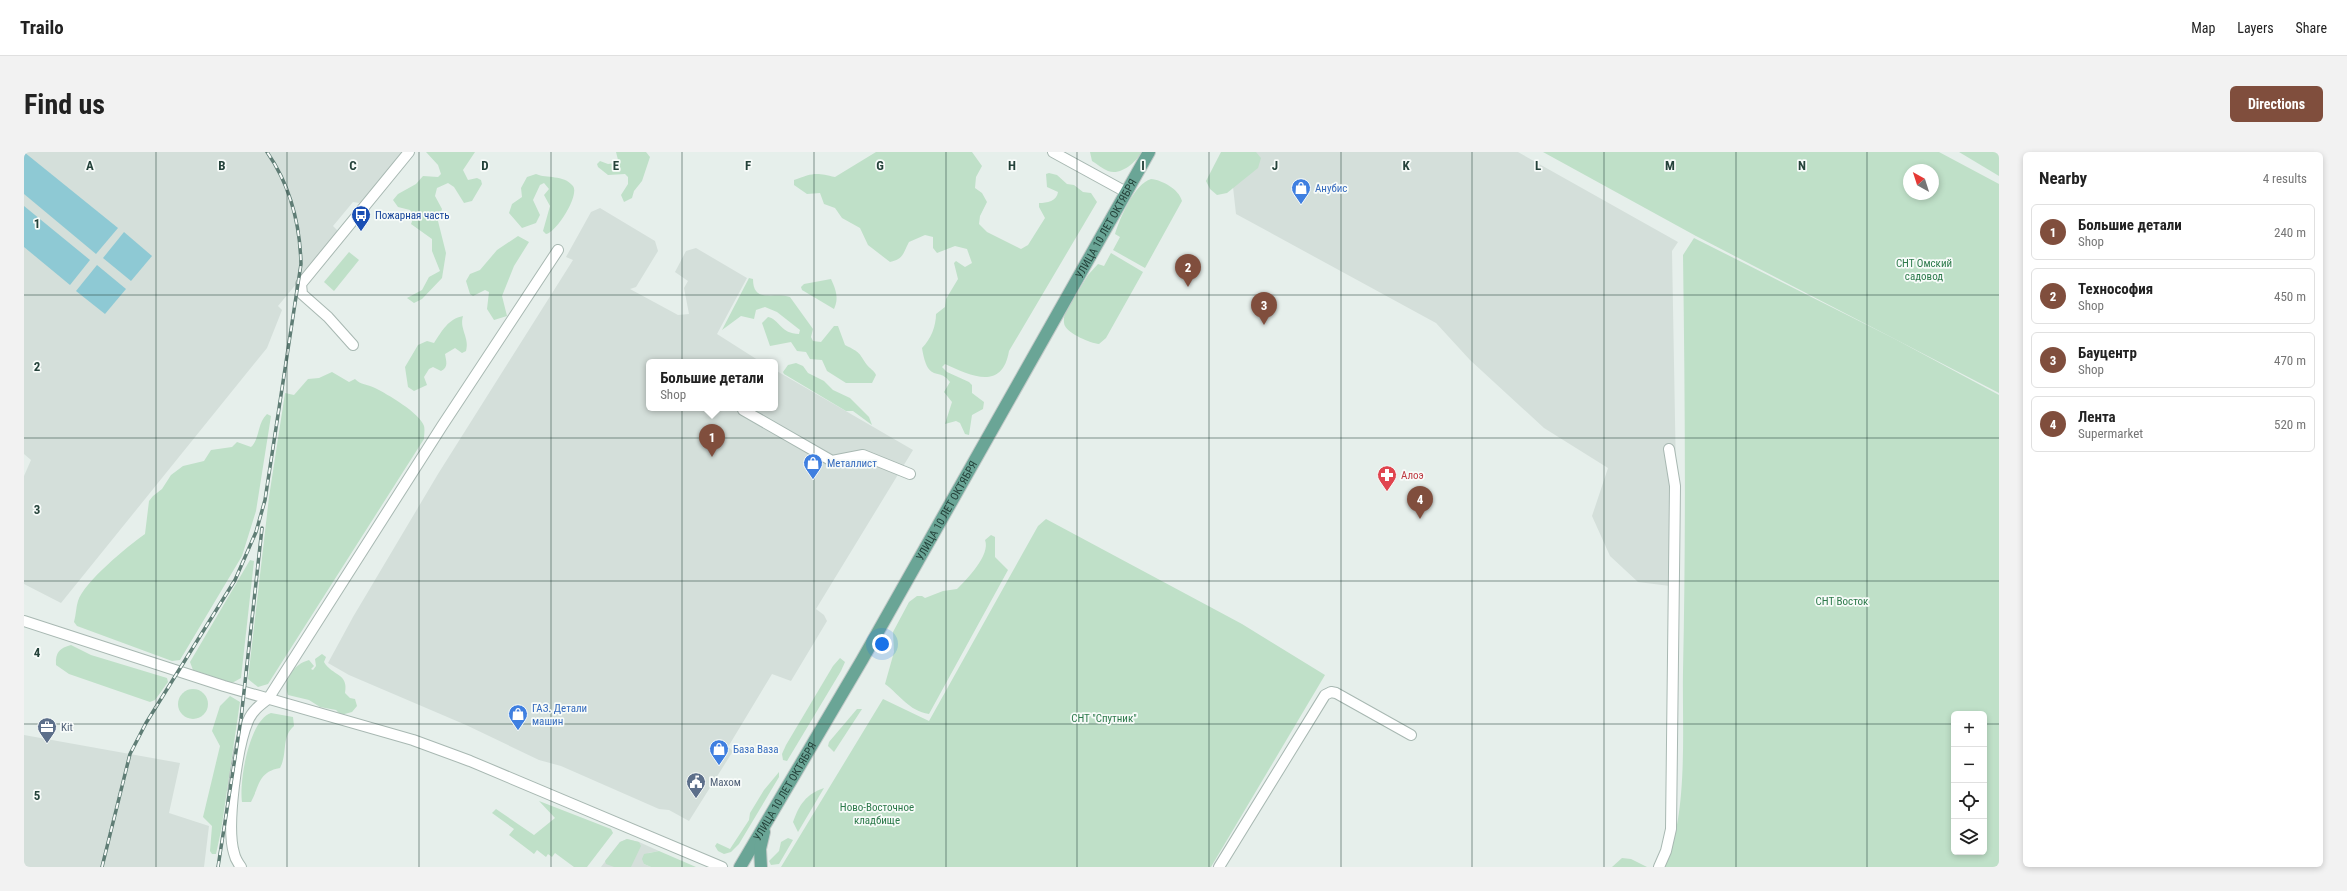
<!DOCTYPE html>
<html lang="en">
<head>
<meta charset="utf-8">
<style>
	body { margin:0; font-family:"Roboto Condensed",sans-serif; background:#f2f2f2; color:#222 }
	.controls { position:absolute; right:12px; bottom:12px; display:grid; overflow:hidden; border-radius:6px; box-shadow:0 2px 6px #0003 }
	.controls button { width:36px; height:36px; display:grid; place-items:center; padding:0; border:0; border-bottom:1px solid #e0e0e0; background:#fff; color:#222; font:20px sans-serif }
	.compass { position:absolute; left:1879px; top:12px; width:36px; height:36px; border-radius:50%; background:#fff; box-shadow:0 2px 6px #0003; rotate:321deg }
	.you { position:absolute; left:858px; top:492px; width:14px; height:14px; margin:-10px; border:3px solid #fff; border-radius:50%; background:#1a73e8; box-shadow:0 0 0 6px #1a73e833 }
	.badge { display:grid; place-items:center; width:26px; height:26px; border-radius:50%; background:#804e3d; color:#fff; font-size:13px; font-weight:700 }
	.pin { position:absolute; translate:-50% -33px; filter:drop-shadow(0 1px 2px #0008) }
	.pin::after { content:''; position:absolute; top:21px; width:14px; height:12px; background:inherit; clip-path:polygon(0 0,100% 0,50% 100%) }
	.popup { position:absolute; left:622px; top:207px; width:132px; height:52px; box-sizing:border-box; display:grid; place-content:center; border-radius:6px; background:#fff; filter:drop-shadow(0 1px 3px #0005); font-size:13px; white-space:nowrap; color:#767676 }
	.popup b { font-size:15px; color:#222 }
	.popup::after { content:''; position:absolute; left:50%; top:100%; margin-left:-8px; border:8px solid transparent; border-top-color:#fff }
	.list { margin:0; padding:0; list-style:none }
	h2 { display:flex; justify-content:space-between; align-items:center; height:52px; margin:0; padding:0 16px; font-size:17px }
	h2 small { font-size:13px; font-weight:400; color:#767676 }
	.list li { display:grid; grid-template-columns:26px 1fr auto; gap:12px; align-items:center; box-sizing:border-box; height:56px; margin:0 8px 8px; padding:0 8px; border:1px solid #e0e0e0; border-radius:6px }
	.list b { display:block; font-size:15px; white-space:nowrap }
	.list p { margin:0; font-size:13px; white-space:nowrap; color:#767676 }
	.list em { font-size:13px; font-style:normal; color:#767676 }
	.icon { flex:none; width:22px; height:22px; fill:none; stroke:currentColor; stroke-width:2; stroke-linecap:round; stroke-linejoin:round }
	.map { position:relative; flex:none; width:1975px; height:715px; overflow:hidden; border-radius:6px }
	header { display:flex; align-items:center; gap:24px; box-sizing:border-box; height:56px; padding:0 20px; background:#fff; border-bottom:1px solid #e0e0e0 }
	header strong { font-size:19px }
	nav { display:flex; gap:22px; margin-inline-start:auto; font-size:14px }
	.intro { display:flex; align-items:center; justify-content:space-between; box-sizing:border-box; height:96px; padding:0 24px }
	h1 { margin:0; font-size:28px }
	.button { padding:10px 18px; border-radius:6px; background:#804e3d; color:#fff; font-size:14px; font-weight:700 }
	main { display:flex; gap:24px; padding:0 24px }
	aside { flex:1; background:#fff; border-radius:6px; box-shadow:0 2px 6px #0003 }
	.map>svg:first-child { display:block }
	.built { fill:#d4dfda }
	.green { fill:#bfe0c8; fill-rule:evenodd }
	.water { fill:#8ec9d4 }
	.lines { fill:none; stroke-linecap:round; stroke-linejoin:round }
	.minor-casing { stroke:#a8b8b2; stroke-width:12 }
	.major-casing { stroke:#c2cac8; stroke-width:14 }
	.minor { stroke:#fff; stroke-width:10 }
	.major { stroke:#6aa596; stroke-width:12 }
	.rail-casing { stroke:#5f7d75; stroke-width:3.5 }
	.rail { stroke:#f7fbf9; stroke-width:2; stroke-dasharray:6; stroke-linecap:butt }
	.grid { fill:none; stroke:#24423a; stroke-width:1; stroke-opacity:0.55 }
	.labels { text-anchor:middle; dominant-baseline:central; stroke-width:3.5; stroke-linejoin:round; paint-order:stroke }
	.shop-label { font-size:11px; fill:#366cbe; stroke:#f7fbf9; text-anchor:start }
	.transit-label { font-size:11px; fill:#164399; stroke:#f7fbf9; text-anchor:start }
	.street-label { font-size:11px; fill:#24423a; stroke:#f7fbf9 }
	.park-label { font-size:11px; fill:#2d7a4b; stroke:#f7fbf9 }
	.health-label { font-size:11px; fill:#be3a42; stroke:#f7fbf9; text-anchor:start }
	.service-label { font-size:11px; fill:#4e5e75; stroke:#f7fbf9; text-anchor:start }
	.grid-label { font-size:13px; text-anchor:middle; font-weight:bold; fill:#24423a; stroke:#f7fbf9; stroke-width:3.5; stroke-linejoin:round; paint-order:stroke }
</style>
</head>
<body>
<header>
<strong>Trailo</strong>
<nav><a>Map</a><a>Layers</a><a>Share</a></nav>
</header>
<div class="intro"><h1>Find us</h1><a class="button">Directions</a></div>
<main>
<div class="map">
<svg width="1975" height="715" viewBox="0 0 1975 715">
	<rect width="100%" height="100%" fill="#e6efeb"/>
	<g class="built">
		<path d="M0 0H378L342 46 335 51 329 50 309 74 313 78V83L254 154 258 158 243 196 37 451 0 432V324L7 308 0 302Z"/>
		<path d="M1209 0H1494L1654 90 1648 99 1654 435 1614 430 1586 404 1568 364 1584 316 1520 276 1446 208 1412 171 1212 62 1207 17Z"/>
		<path d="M576 56 631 89 634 99 612 135 606 137 654 163 665 162 660 136 664 129 651 120 662 99 672 96 723 126 693 182 737 210H625V256H751V218L889 298 792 457 800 463 803 469 767 529 748 522 704 595 709 599 665 669 645 658 635 657 537 614 515 608 442 573 325 523 304 511 329 465 414 322 549 108 542 105 567 60Z"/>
		<path d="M0 583 156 611 145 661 185 674 180 715H0Z"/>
		<path d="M603 687 615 690 635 699 624 701 620 712 627 715H577L596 690Z"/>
	</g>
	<g class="green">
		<path d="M402 0H451L439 18 444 28 453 26 457 28 458 32 448 49 440 51 430 35 424 31 413 36 411 44 418 57 414 69 422 101 418 126 398 147 390 151 383 146 398 138 405 125 416 119 408 99V87L387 72 390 64 386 58 374 55 369 48 374 42 392 32 399 24 414 25 417 22 414 13Z"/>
		<path d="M592 0H622L626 5 618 29 610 39 608 46 600 50 597 43 604 32V25L601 22 584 23 574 15 573 12 576 9 584 12 592 11 594 8Z"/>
		<path d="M852 0H948L958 14 952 25 951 36 958 41 963 50 956 64 955 72 963 80 997 97 1004 93 1021 66 1015 55V51C1023 51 1033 49 1034 40L1023 35 1022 22 1025 21 1033 23 1043 32 1050 33 1059 40 1067 41 1073 50 985 199C978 240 946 223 921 212L918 215 923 220 945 230 948 233V241L960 250 959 257 948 263 945 283 941 282 936 271 932 269 921 272 928 250 920 240 926 230C915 214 904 233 898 196 907 187 912 174 912 162L921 155 922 147 934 127 930 111 932 109 941 115 948 111 943 97 931 94 913 101 909 96V85L901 83 885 90C879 101 880 107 866 110L844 93 836 76 818 66 811 56 800 52 796 41 783 42 770 33V28C788 21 792 20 811 25Z"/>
		<path d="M1066 0H1118C1112 10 1097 24 1084 19 1079 17 1073 12 1068 9Z"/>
		<path d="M1197 0H1232L1237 6 1234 16 1203 41 1193 43 1186 37 1182 29Z"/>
		<path d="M1519 0H1915L1975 32V241L1672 84ZM1885 18H1909V42H1885Z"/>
		<path d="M1935 0H1975V24Z"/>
		<path d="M512 22C523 27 539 22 549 34 556 43 532 81 522 82L519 79 526 54 520 43 525 37 520 31 516 33 509 48 516 63 512 71 498 76 485 61 488 52 498 45 497 36 503 25Z"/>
		<path d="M1127 27C1138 28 1155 37 1158 49L1121 116 1089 98 1096 85 1091 82C1096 66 1110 32 1127 27Z"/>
		<path d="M494 84 505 90 490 114 478 144 483 164 470 168 463 157 465 140 461 138 449 144 446 142 442 129 446 122 456 118 473 98Z"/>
		<path d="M1670 86 1871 187 1975 243V715H1639C1665 670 1658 574 1659 520 1662 381 1661 243 1659 103ZM1930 562H1960V700H1930Z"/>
		<path d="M325 100 335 108 310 139 300 130Z"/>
		<path d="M1087 101 1119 120 1082 186 1075 192C1066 191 1045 182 1041 174 1039 170 1040 165 1041 161L1064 123 1074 112 1080 114Z"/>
		<path d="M725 126 729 127C729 152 750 140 766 145L789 177 787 185 789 189 797 190 810 174H814L821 193C837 201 834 200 843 213 846 217 850 218 852 223L848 231H822L803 219 798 208 786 207 782 200 773 199 767 190 746 194 738 171 744 165C755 167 757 182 775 182L776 178 753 160 741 155 732 158 730 167 717 164 698 178Z"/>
		<path d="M807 127C812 138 815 146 810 157L778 138 777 135 780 132Z"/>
		<path d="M439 164C435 177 446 186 442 199L438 201 431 196 421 202C422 209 425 215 417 219L409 215 405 217 400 225 403 233 390 239 384 235 381 215 394 193 403 189 410 191C418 179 424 167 439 164Z"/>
		<path d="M772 211 779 214 784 221 800 229 809 238 826 246 845 265 848 273 829 259H822L760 222 759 220 764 213Z"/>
		<path d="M308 220 325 230 331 227C337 233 343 232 351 236 363 242 396 261 400 274 401 278 400 283 400 287L244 532 234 535 224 527 245 345 261 241 270 243 284 227 295 226Z"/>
		<path d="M243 262 247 264 232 359 218 404 156 508 148 509 53 474 50 470C52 463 52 455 54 449 60 430 104 394 121 382L125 349 129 344 138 337 147 323 159 314 180 309 187 298 208 295 213 290 227 295C236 287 233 271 243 262Z"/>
		<path d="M1022 367 1218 472 1301 523 1187 715H757L859 547 905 569 1014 374Z"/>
		<path d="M967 383 971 385V405L984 418 905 562C885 559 876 543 861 532L870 500 869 480 885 450 893 444H898L901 446 919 439 933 437C942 428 967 403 961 388Z"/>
		<path d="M226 408 230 409 217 526 208 531 169 518 166 510Z"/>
		<path d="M47 493 67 503 143 526 144 530 131 548 126 550 45 522 32 513C31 500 36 496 47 493Z"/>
		<path d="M298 502 302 505 300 510C308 524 325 521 321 541L326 546 331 547 333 554 328 560 317 563 312 558 296 555 285 548 264 543C259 527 270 512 285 508L290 514 287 517 289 518 292 514 291 507Z"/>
		<path d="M816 506 821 510 817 519 763 609 759 608 758 602 762 593 809 514Z"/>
		<circle cx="169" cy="552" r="15"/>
		<path d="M206 544 216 550 197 679 192 702H188L186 699 188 674 179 665 196 594 188 579 196 554Z"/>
		<path d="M833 557H838L810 600 804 594 805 590Z"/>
		<path d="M247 561 269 565 270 574C257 585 264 601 256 616 234 620 236 633 227 650H218C215 630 225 568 247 561Z"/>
		<path d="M755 620V625L715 692 707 700 700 702 694 699 691 694 693 691 706 697 725 668 726 661 740 638Z"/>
		<path d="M800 636 774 680 769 670C775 653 782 642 800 636Z"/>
		<path d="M515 649 587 677 589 681 563 715H550L531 701 528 705 524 702 522 705 513 698 510 702 485 683 490 677 468 661 472 657 510 683 531 666Z"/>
		<path d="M764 686 769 688 755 712 747 713 745 709 755 699 757 690Z"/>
		<path d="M603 687 615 690 617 694 607 715H590L582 712 581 709 596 690Z"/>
		<path d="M635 699 672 715H627L620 712 618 707 620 702Z"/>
		<path d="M1598 706 1607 707 1623 715H1588Z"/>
	</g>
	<g class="water">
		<path d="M0 0 94 76 72 102 0 42Z"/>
		<path d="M0 54 66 108 46 133 0 95Z"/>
		<path d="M100 80 128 104 107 129 79 106Z"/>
		<path d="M73 113 102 137 81 162 52 139Z"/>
	</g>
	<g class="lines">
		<defs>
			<g id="minor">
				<path d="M1029 0 1102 40"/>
				<path d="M329 193 304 165 278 142 277 132 385 0"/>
				<path d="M719 258 808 309 839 303 886 322"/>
				<path d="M0 469 200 534 389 588 446 609 698 715"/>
				<path d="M217 715C214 711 211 706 210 701 202 675 213 594 224 569 228 559 236 553 244 547L418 274 534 98"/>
				<path d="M1195 715 1301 543 1307 540 1312 541 1387 583"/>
				<path d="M1635 715 1642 699 1647 677 1651 334 1645 297"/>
			</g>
			<g id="major">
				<path id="s1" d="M716 715 838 508 1125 0"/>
				<path d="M737 715 736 697 740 680"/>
			</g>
		</defs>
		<use href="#minor" class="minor-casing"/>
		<use href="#major" class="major-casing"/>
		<use href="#minor" class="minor"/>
		<use href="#major" class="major"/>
		<defs>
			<g id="rail">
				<path d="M78 715 106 602 122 571 211 428 232 380 241 348 277 112C276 73 266 33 243 0"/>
				<path d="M194 715 217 567 238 376"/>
			</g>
		</defs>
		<use href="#rail" class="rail-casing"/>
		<use href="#rail" class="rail"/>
	</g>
	<path class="grid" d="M132 0V715M263 0V715M395 0V715M527 0V715M658 0V715M790 0V715M922 0V715M1053 0V715M1185 0V715M1317 0V715M1448 0V715M1580 0V715M1712 0V715M1843 0V715M0 143H1975M0 286H1975M0 429H1975M0 572H1930M1960 572H1975"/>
	<defs>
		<symbol id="shop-pin" viewBox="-11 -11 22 30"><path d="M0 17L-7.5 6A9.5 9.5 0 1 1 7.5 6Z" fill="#3f7fe0" stroke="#f7fbf9"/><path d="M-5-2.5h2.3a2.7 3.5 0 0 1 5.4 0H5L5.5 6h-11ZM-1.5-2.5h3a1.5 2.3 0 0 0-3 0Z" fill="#fff"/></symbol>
		<symbol id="bus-pin" viewBox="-11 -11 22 30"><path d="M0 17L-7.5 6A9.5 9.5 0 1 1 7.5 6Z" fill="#1a4fb4" stroke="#f7fbf9"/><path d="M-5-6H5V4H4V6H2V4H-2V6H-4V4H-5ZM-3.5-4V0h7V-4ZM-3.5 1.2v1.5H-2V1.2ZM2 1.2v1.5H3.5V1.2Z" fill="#fff"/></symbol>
		<symbol id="pharmacy-pin" viewBox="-11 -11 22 30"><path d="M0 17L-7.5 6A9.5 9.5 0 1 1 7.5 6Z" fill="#e0444e" stroke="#f7fbf9"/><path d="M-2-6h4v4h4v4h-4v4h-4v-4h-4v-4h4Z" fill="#fff"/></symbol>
		<symbol id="office-pin" viewBox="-11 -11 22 30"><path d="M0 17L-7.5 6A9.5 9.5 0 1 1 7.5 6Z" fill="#5c6f8a" stroke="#f7fbf9"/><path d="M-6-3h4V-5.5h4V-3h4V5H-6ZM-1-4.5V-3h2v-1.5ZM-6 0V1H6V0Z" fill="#fff"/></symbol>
		<symbol id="civic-pin" viewBox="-11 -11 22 30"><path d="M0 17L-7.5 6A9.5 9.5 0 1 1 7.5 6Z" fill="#5c6f8a" stroke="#f7fbf9"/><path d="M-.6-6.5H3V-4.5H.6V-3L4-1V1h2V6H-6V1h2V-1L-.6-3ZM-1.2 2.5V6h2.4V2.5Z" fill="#fff"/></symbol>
	</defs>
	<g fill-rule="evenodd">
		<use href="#shop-pin" x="1266" y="25" width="22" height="30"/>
		<use href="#bus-pin" x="326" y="52" width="22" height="30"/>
		<use href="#shop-pin" x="778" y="300" width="22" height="30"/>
		<use href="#pharmacy-pin" x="1352" y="312" width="22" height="30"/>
		<use href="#shop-pin" x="483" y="551" width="22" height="30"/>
		<use href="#office-pin" x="12" y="564" width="22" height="30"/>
		<use href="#shop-pin" x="684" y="586" width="22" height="30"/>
		<use href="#civic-pin" x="661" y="619" width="22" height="30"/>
	</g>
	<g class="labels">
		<g class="shop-label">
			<text x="1291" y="36">Анубис</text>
			<text x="803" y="311">Металлист</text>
			<text x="508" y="556">ГАЗ. Детали<tspan x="508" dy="13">машин</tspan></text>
			<text x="709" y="597">База Ваза</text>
		</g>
		<g class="transit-label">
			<text x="351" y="63">Пожарная часть</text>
		</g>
		<g class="street-label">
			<text stroke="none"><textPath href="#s1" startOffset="736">УЛИЦА 10 ЛЕТ ОКТЯБРЯ</textPath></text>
			<text stroke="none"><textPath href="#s1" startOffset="412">УЛИЦА 10 ЛЕТ ОКТЯБРЯ</textPath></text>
			<text stroke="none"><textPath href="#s1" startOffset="88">УЛИЦА 10 ЛЕТ ОКТЯБРЯ</textPath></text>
		</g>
		<g class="park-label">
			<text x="1900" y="111">СНТ Омский<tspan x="1900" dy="13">садовод</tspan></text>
			<text x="1818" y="449">СНТ Восток</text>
			<text x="1080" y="566">СНТ "Спутник"</text>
			<text x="853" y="655">Ново-Восточное<tspan x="853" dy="13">кладбище</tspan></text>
		</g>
		<g class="health-label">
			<text x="1377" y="323">Алоэ</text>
		</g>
		<g class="service-label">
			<text x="37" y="575">Kit</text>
			<text x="686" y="630">Махом</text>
		</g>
	</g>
	<g class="grid-label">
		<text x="66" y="18">A</text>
		<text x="198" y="18">B</text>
		<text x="329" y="18">C</text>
		<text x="461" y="18">D</text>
		<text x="592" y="18">E</text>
		<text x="724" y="18">F</text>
		<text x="856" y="18">G</text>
		<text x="988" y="18">H</text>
		<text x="1119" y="18">I</text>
		<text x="1251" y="18">J</text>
		<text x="1382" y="18">K</text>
		<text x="1514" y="18">L</text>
		<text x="1646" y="18">M</text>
		<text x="1778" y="18">N</text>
		<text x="13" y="76">1</text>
		<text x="13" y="219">2</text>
		<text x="13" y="362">3</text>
		<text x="13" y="505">4</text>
		<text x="13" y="648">5</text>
	</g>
</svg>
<div class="controls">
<button>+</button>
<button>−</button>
<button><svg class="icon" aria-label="locate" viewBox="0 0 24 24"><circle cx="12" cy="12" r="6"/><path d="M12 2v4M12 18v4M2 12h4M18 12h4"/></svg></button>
<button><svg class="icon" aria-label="layers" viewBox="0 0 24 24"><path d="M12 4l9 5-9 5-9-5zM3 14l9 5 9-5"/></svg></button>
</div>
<svg class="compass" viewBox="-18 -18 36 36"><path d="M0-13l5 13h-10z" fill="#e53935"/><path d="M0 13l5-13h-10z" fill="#767676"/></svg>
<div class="you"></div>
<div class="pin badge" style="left:688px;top:305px">1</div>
<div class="popup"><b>Большие детали</b>Shop</div>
<div class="pin badge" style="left:1164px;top:135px">2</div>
<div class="pin badge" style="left:1240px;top:173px">3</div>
<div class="pin badge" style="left:1396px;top:367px">4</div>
</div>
<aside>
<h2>Nearby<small>4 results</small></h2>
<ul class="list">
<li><span class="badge">1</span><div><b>Большие детали</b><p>Shop</p></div><em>240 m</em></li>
<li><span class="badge">2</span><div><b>Технософия</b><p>Shop</p></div><em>450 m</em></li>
<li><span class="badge">3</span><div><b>Бауцентр</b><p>Shop</p></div><em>470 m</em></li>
<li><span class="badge">4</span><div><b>Лента</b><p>Supermarket</p></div><em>520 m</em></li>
</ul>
</aside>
</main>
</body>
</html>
